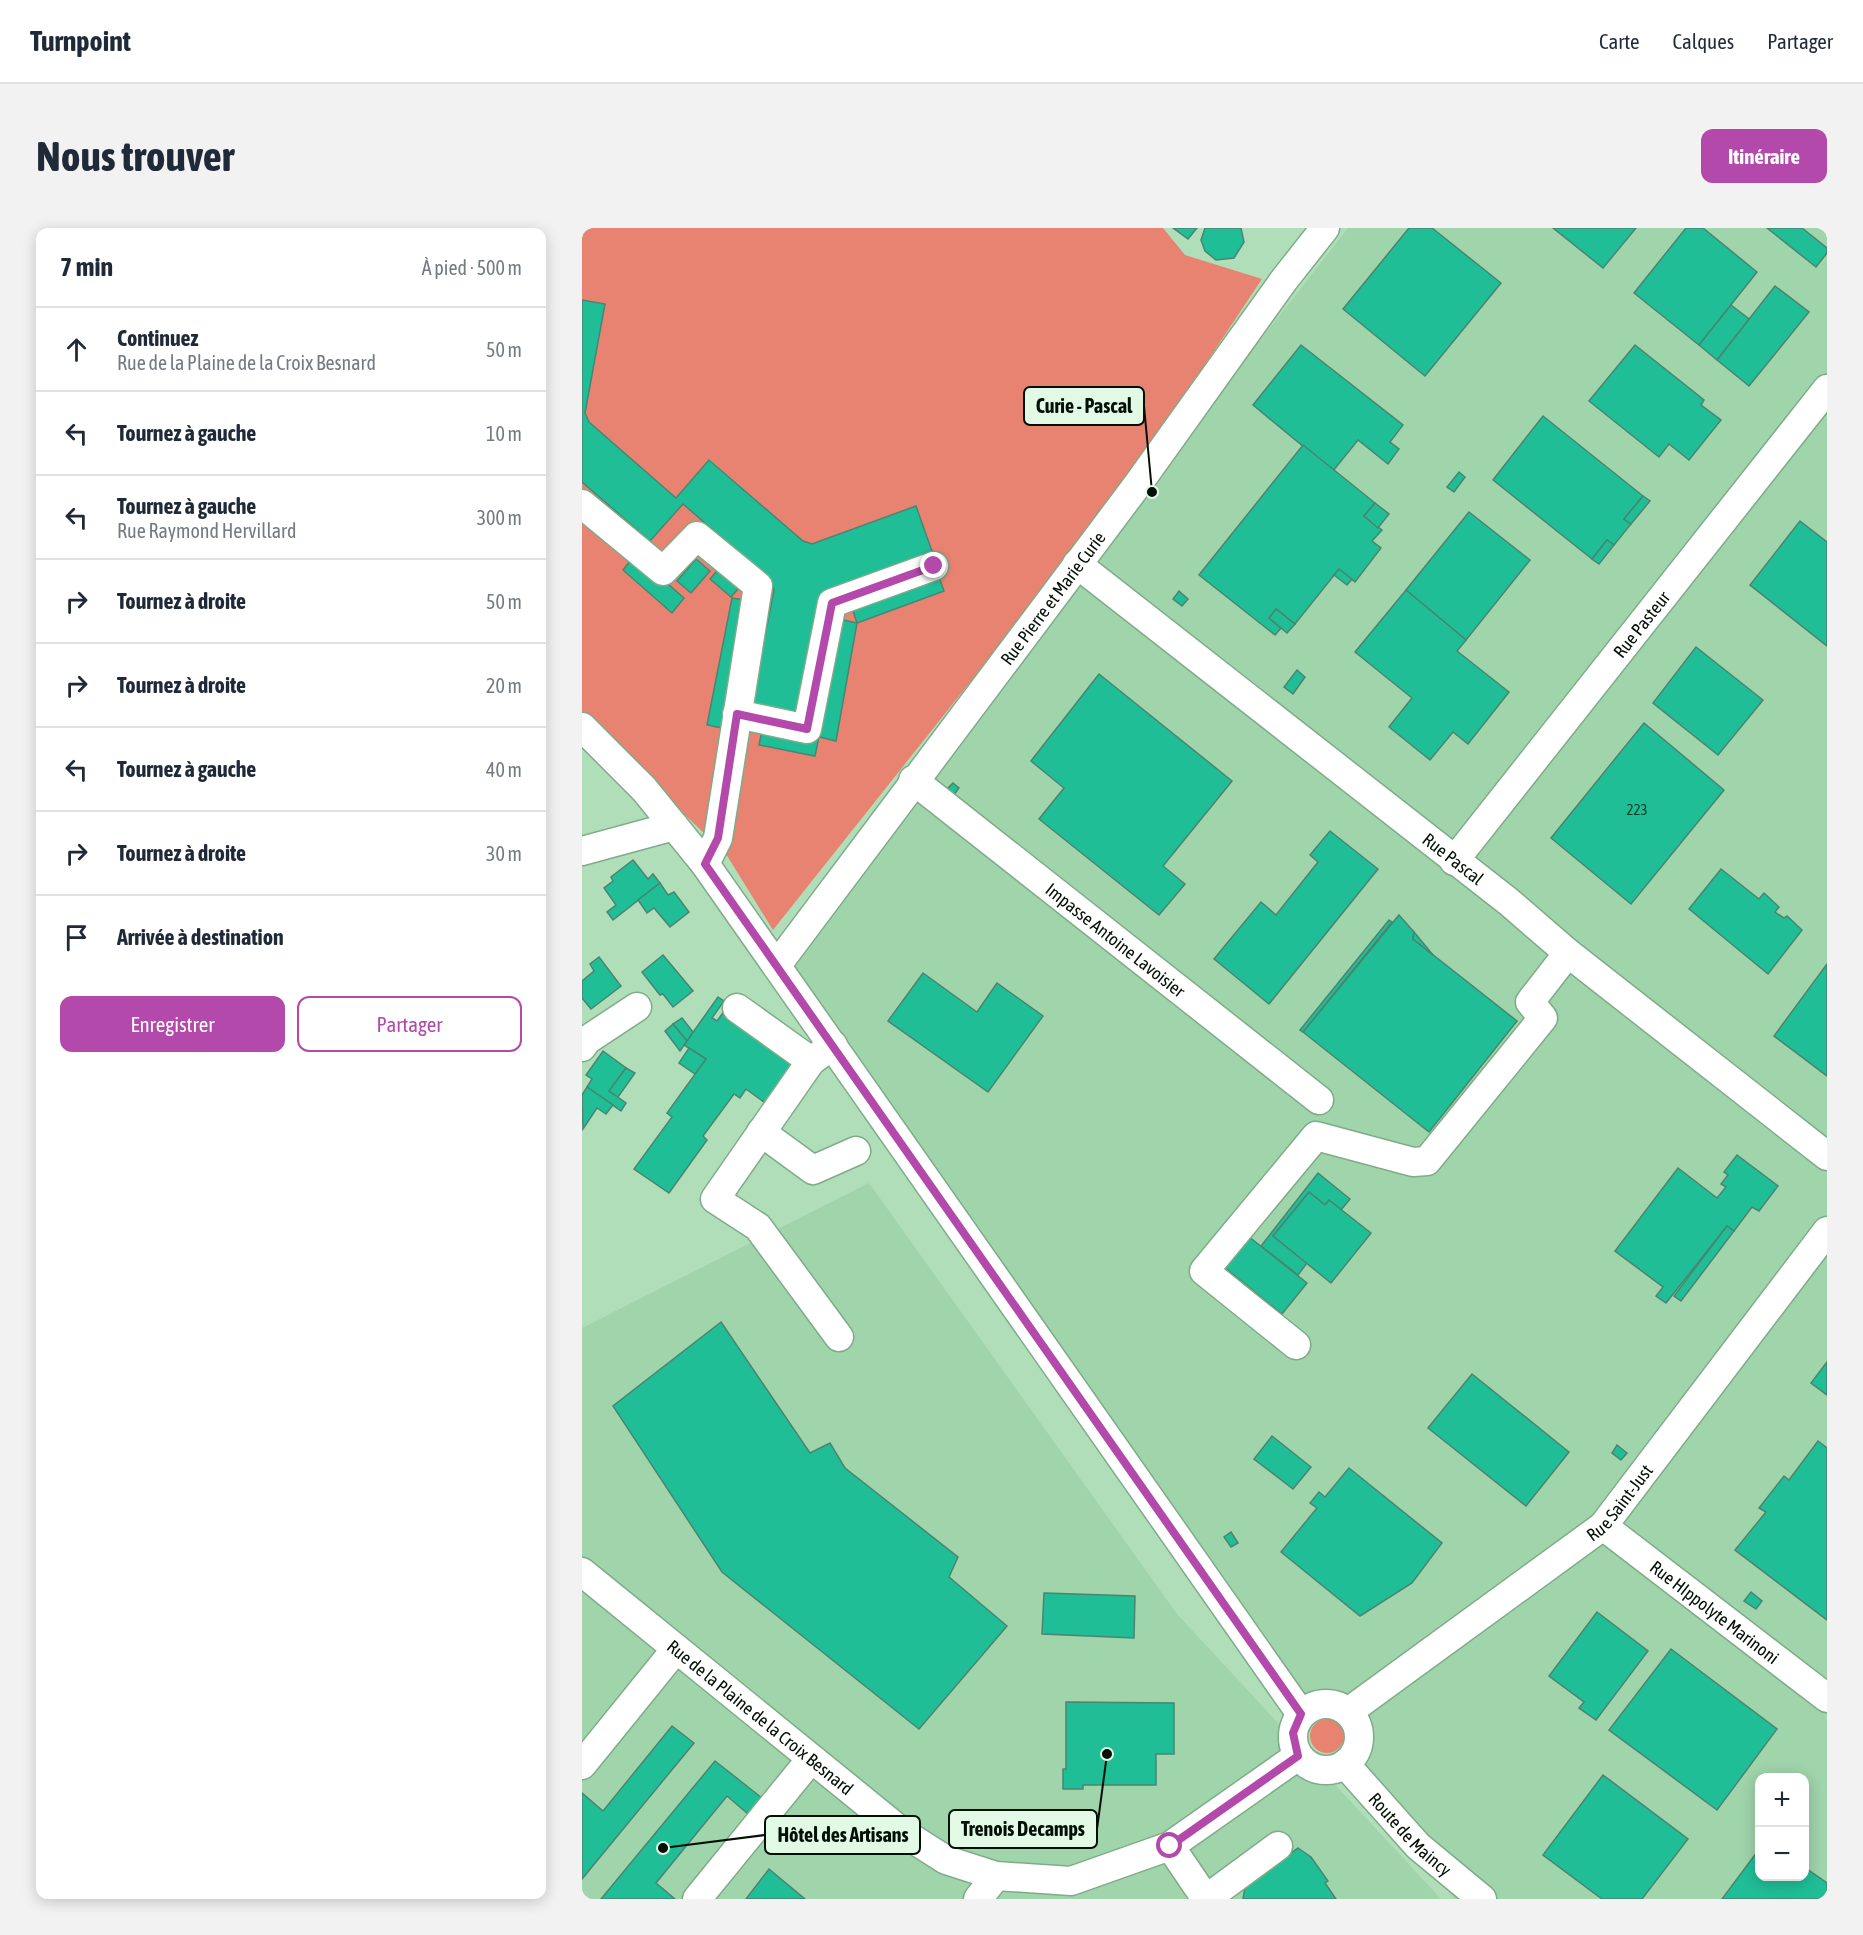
<!DOCTYPE html>
<html lang="fr">
<head>
<meta charset="utf-8">
<style>
	body { margin:0; font-family:"Asap Condensed",sans-serif; background:#f2f2f3; color:#1f2937 }
	.controls { position:absolute; right:18px; bottom:18px; display:grid; overflow:hidden; border-radius:12px; box-shadow:0 3px 15px #0003 }
	.controls button { width:54px; height:54px; display:grid; place-items:center; padding:0; border:0; border-bottom:2px solid #e0e1e3; background:#fff; color:#1f2937; font:30px sans-serif }
	.stop { position:absolute; width:18px; height:18px; margin:-14px; border:4px solid #b249ab; border-radius:50%; background:#fff }
	.stop.end { background:#b249ab; border-color:#fff; box-shadow:0 2px 6px #0008 }
	.list { margin:0; padding:0; list-style:none }
	h2 { display:flex; justify-content:space-between; align-items:center; height:78px; margin:0; padding:0 24px; font-size:26px }
	h2 small { font-size:20px; font-weight:400; color:#747a83 }
	.list li { display:grid; grid-template-columns:39px 1fr auto; gap:18px; align-items:center; box-sizing:border-box; height:84px; padding:0 24px; border-top:2px solid #e0e1e3 }
	.list b { display:block; font-size:22px; white-space:nowrap }
	.list p { margin:0; font-size:20px; white-space:nowrap; color:#747a83 }
	.list em { font-size:20px; font-style:normal; color:#747a83 }
	.actions { display:flex; gap:12px; padding:18px 24px }
	.actions a { flex:1; padding:14px 0; border:2px solid #b249ab; border-radius:12px; text-align:center; font-size:21px; color:#b249ab }
	.actions .main { background:#b249ab; color:#fff }
	.icon { flex:none; width:33px; height:33px; fill:none; stroke:currentColor; stroke-width:2; stroke-linecap:round; stroke-linejoin:round }
	.map { position:relative; flex:none; width:1245px; height:1671px; overflow:hidden; border-radius:12px }
	header { display:flex; align-items:center; gap:36px; box-sizing:border-box; height:84px; padding:0 30px; background:#fff; border-bottom:2px solid #e0e1e3 }
	header strong { font-size:28px }
	nav { display:flex; gap:33px; margin-inline-start:auto; font-size:21px }
	.intro { display:flex; align-items:center; justify-content:space-between; box-sizing:border-box; height:144px; padding:0 36px }
	h1 { margin:0; font-size:42px }
	.button { padding:15px 27px; border-radius:12px; background:#b249ab; color:#fff; font-size:21px; font-weight:700 }
	main { display:flex; gap:36px; padding:0 36px }
	aside { flex:1; background:#fff; border-radius:12px; box-shadow:0 3px 15px #0003 }
	.map>svg:first-child { display:block }
	.built { fill:#a0d4ab; fill-rule:evenodd }
	.green { fill:#e88372 }
	.building { fill:#20be97; stroke:#498571; stroke-width:1.5 }
	.lines { fill:none; stroke-linecap:round; stroke-linejoin:round }
	.minor-casing { stroke:#7fac88; stroke-width:31 }
	.minor { stroke:#fff; stroke-width:28 }
	.route { stroke:#b249ab; stroke-width:8 }
	.labels { text-anchor:middle; dominant-baseline:central; stroke-width:5; stroke-linejoin:round; paint-order:stroke }
	.number-label { font-size:15px; fill:#0a3c2a }
	.street-label { font-size:18px; fill:#021005; stroke:#e2f9e5 }
	.leader { fill:none; stroke:#021005; stroke-width:2 }
	.callout-dot { fill:#021005; stroke:#e2f9e5; stroke-width:2 }
	.callout { fill:#e2f9e5; stroke:#021005; stroke-width:2 }
	.callout-label { font-size:20px; text-anchor:middle; font-weight:bold; fill:#021005 }
</style>
</head>
<body>
<header>
<strong>Turnpoint</strong>
<nav><a>Carte</a><a>Calques</a><a>Partager</a></nav>
</header>
<div class="intro"><h1>Nous trouver</h1><a class="button">Itinéraire</a></div>
<main>
<aside>
<h2>7 min<small>À pied · 500 m</small></h2>
<ul class="list">
<li><svg class="icon" aria-label="ahead" viewBox="0 0 24 24"><path d="M12 20V5M6 11l6-6 6 6"/></svg><div><b>Continuez</b><p>Rue de la Plaine de la Croix Besnard</p></div><em>50 m</em></li>
<li><svg class="icon" aria-label="left" viewBox="0 0 24 24"><path d="M17 20v-9H6M10 6l-5 5 5 5"/></svg><div><b>Tournez à gauche</b></div><em>10 m</em></li>
<li><svg class="icon" aria-label="left" viewBox="0 0 24 24"><path d="M17 20v-9H6M10 6l-5 5 5 5"/></svg><div><b>Tournez à gauche</b><p>Rue Raymond Hervillard</p></div><em>300 m</em></li>
<li><svg class="icon" aria-label="right" viewBox="0 0 24 24"><path d="M7 20v-9h11M14 6l5 5-5 5"/></svg><div><b>Tournez à droite</b></div><em>50 m</em></li>
<li><svg class="icon" aria-label="right" viewBox="0 0 24 24"><path d="M7 20v-9h11M14 6l5 5-5 5"/></svg><div><b>Tournez à droite</b></div><em>20 m</em></li>
<li><svg class="icon" aria-label="left" viewBox="0 0 24 24"><path d="M17 20v-9H6M10 6l-5 5 5 5"/></svg><div><b>Tournez à gauche</b></div><em>40 m</em></li>
<li><svg class="icon" aria-label="right" viewBox="0 0 24 24"><path d="M7 20v-9h11M14 6l5 5-5 5"/></svg><div><b>Tournez à droite</b></div><em>30 m</em></li>
<li><svg class="icon" aria-label="arrive" viewBox="0 0 24 24"><path d="M6 21V4h12l-3 4 3 4H6"/></svg><div><b>Arrivée à destination</b></div></li>
</ul>
<div class="actions"><a class="main">Enregistrer</a><a>Partager</a></div>
</aside>
<div class="map">
<svg width="1245" height="1671" viewBox="0 0 1245 1671">
	<rect width="100%" height="100%" fill="#b0deb9"/>
	<g class="built">
		<path d="M766 0H1245V1671H872L669 1394 196 730ZM1178 1550H1222V1648H1178Z"/>
		<path d="M287 955 595 1386 859 1671H0V1100Z"/>
	</g>
	<g class="green">
		<path d="M0 0H581L603 27 680 51 532 273 191 702 144 626 0 489V254L101 276 189 352 192 362 241 376 334 278 230 316 221 313 128 232 94 270 7 194 3 185 23 76 0 72Z"/>
		<circle cx="745" cy="1508" r="17"/>
	</g>
	<g class="building">
		<path d="M591 0H615L606 11Z"/>
		<path d="M659 0 662 14 652 30 634 32 623 23 619 12 623 0Z"/>
		<path d="M827 0H850L919 55 843 148 761 81Z"/>
		<path d="M971 0H1054L1021 40Z"/>
		<path d="M1104 0H1121L1175 44 1117 117 1052 65Z"/>
		<path d="M1185 0H1220L1245 20V25L1234 39Z"/>
		<path d="M1193 58 1227 84 1167 158 1135 132Z"/>
		<path d="M0 72 23 76 3 185 7 194 94 270 127 232 221 313 230 316 334 278 351 326 248 362 220 485 170 475 192 362 189 352 101 276 68 313 0 254Z"/>
		<path d="M1149 77 1167 91 1135 132 1117 117Z"/>
		<path d="M719 117 821 197 808 214 817 221 806 236 776 212 751 243 671 177Z"/>
		<path d="M1053 117 1122 172 1119 177 1139 192 1107 232 1087 216 1077 229 1007 173Z"/>
		<path d="M961 188 1061 268 1042 291 1049 296 1032 317 1025 312 1010 331 911 252Z"/>
		<path d="M721 217 793 275 782 288 800 302 790 313 799 320 773 354 757 341 713 396 694 381 687 390 699 400 693 407 617 347Z"/>
		<path d="M877 244 883 249 872 264 865 259Z"/>
		<path d="M1061 268 1068 273 1049 296 1042 291Z"/>
		<path d="M793 275 807 286 796 300 782 288Z"/>
		<path d="M887 284 948 332 884 412 824 362Z"/>
		<path d="M1218 293 1245 314V418L1168 357Z"/>
		<path d="M1025 312 1032 317 1017 336 1010 331Z"/>
		<path d="M53 327 102 370 90 385 41 342Z"/>
		<path d="M114 331 128 343 109 365 95 353Z"/>
		<path d="M141 336 162 354 149 369 128 351Z"/>
		<path d="M757 341 770 351 765 357 752 347Z"/>
		<path d="M356 346 362 363 275 395 269 377Z"/>
		<path d="M824 362 884 412 875 423 927 464 886 516 871 504 848 532 807 499 830 470 773 424Z"/>
		<path d="M597 363 606 371 600 378 591 371Z"/>
		<path d="M150 370 168 373 145 501 125 497Z"/>
		<path d="M694 381 713 396 705 405 687 390Z"/>
		<path d="M257 391 275 395 254 513 237 509Z"/>
		<path d="M1114 419 1181 472 1136 527 1071 475Z"/>
		<path d="M715 442 723 449 711 466 702 459Z"/>
		<path d="M517 446 650 553 581 638 603 656 577 687 457 591 482 560 449 533Z"/>
		<path d="M1062 495 1142 562 1049 676 969 610Z"/>
		<path d="M181 498 237 509 233 528 177 517Z"/>
		<path d="M371 555 377 560 372 567 365 561Z"/>
		<path d="M748 603 796 641 687 776 632 731 679 674 694 687 736 634 728 627Z"/>
		<path d="M51 632 66 651 71 646 78 655 31 692 25 684 34 677 22 660 31 653 29 649Z"/>
		<path d="M1139 641 1177 671 1182 665 1197 679 1193 684 1202 690 1205 688 1220 702 1186 746 1107 681Z"/>
		<path d="M78 655 86 667 92 664 107 684 88 699 72 680 65 685 56 672Z"/>
		<path d="M817 687 832 704 831 711 935 793 847 904 721 804Z"/>
		<path d="M807 692 810 694 721 804 718 802Z"/>
		<path d="M832 704 851 727 831 711Z"/>
		<path d="M81 727 111 763 91 779 81 766 78 767 60 744Z"/>
		<path d="M17 729 39 758 9 781 0 770V753L12 743 8 736Z"/>
		<path d="M1245 736V848L1192 808Z"/>
		<path d="M341 745 395 784 415 755 461 788 406 864 306 793Z"/>
		<path d="M136 769 142 773 130 790 135 793 143 782 214 837 186 877 164 861 158 870 152 866 121 908 125 912 87 965 52 941 90 889 85 885 124 831 102 817Z"/>
		<path d="M100 790 111 804 105 813 91 796Z"/>
		<path d="M91 796 105 813 98 823 83 803Z"/>
		<path d="M107 820 124 831 113 846 97 835Z"/>
		<path d="M21 823 44 840 27 863 44 875 39 883 5 859 10 851 4 847Z"/>
		<path d="M44 840 53 845 36 869 27 863Z"/>
		<path d="M5 859 31 877 24 886 15 880 1 901 0 867Z"/>
		<path d="M1155 927 1196 958 1177 983 1170 979 1152 1003 1145 998 1084 1075 1074 1068 1081 1059 1033 1023 1096 940 1135 970 1144 959 1139 956 1146 947 1142 944Z"/>
		<path d="M736 945 768 971 759 982 747 972 743 977 727 964 691 1008 725 1035 716 1047 679 1018Z"/>
		<path d="M727 964 743 977 747 972 789 1005 749 1055 691 1008Z"/>
		<path d="M1145 998 1152 1003 1099 1073 1092 1068Z"/>
		<path d="M661 1004 725 1055 700 1086 637 1035Z"/>
		<path d="M139 1094 228 1225 248 1215 263 1240 376 1329 367 1349 425 1398 337 1501 140 1344 31 1178Z"/>
		<path d="M1245 1134V1167L1229 1155Z"/>
		<path d="M890 1146 987 1224 944 1278 846 1200Z"/>
		<path d="M690 1208 729 1239 711 1261 672 1231Z"/>
		<path d="M1236 1213 1245 1220V1392L1153 1322 1184 1284 1177 1280 1202 1248 1207 1252Z"/>
		<path d="M1035 1217 1045 1225 1039 1232 1030 1225Z"/>
		<path d="M767 1240 860 1315 830 1355 778 1388 699 1324 735 1280 728 1275 737 1264 743 1269Z"/>
		<path d="M649 1304 656 1315 649 1319 642 1309Z"/>
		<path d="M1169 1364 1180 1373 1174 1381 1162 1373Z"/>
		<path d="M462 1365 553 1368 552 1410 460 1406Z"/>
		<path d="M1015 1384 1066 1423 1014 1492 997 1480 1002 1474 967 1448Z"/>
		<path d="M1089 1421 1195 1501 1135 1582 1027 1502Z"/>
		<path d="M484 1474 592 1475V1526H574V1557H501V1561H481V1541H484Z"/>
		<path d="M90 1498 112 1515 0 1651V1565L21 1583Z"/>
		<path d="M133 1533 180 1570 166 1586 145 1568 74 1655 93 1671H19Z"/>
		<path d="M1021 1547 1106 1611 1060 1671H1020L961 1627Z"/>
		<path d="M716 1620 729 1629 746 1653 743 1655 754 1671H661L663 1659Z"/>
		<path d="M1178 1620V1648H1222V1639L1245 1655V1671H1140Z"/>
		<path d="M187 1641 223 1671H164Z"/>
	</g>
	<g class="lines">
		<defs>
			<g id="minor">
				<path d="M0 276 81 343 115 308 176 358 136 610 123 636"/>
				<path id="s1" d="M495 336 927 674 986 725 1245 928"/>
				<path d="M155 486 225 501 250 375 352 338"/>
				<path d="M0 499 62 561 123 636 719 1486"/>
				<path id="s2" d="M331 552 737 872"/>
				<path d="M0 623 92 598"/>
				<path id="s3" d="M872 633 1245 161"/>
				<path id="s4" d="M195 737 556 256 702 52 743 0"/>
				<path d="M155 780 229 833"/>
				<path d="M251 817 229 833 133 971 176 999 257 1109"/>
				<path d="M0 819 5 812 55 779"/>
				<path d="M179 904 231 942 274 923"/>
				<path d="M714 1117 622 1043 734 908 831 934 845 933 961 790 948 774 986 725"/>
				<path id="s5" d="M1021 1298 1245 1470"/>
				<path id="s6" d="M0 1344 320 1604 364 1632 414 1648 489 1653 588 1618 716 1528"/>
				<circle cx="744" cy="1509" r="33"/>
				<path id="s7" d="M766 1484 1021 1298 1245 1003"/>
				<path id="s8" d="M763 1536 836 1618 900 1671"/>
				<path d="M0 1537 94 1421"/>
				<path d="M588 1618 624 1671"/>
				<path d="M115 1671 229 1531"/>
				<path d="M396 1671 414 1648"/>
				<path d="M624 1671 696 1618"/>
			</g>
		</defs>
		<use href="#minor" class="minor-casing"/>
		<use href="#minor" class="minor"/>
	</g>
	<g class="lines">
		<path class="route" d="M352 338 250 375 225 501 155 486 136 610 123 636 719 1486 711 1505 716 1528 588 1618"/>
	</g>
	<g class="labels">
		<g class="number-label">
			<text x="1055" y="581">223</text>
		</g>
		<g class="street-label">
			<text stroke="none"><textPath href="#s4" startOffset="459">Rue Pierre et Marie Curie</textPath></text>
			<text stroke="none"><textPath href="#s3" startOffset="302">Rue Pasteur</textPath></text>
			<text stroke="none"><textPath href="#s1" startOffset="478">Rue Pascal</textPath></text>
			<text stroke="none"><textPath href="#s2" startOffset="258">Impasse Antoine Lavoisier</textPath></text>
			<text stroke="none"><textPath href="#s7" startOffset="344">Rue Saint-Just</textPath></text>
			<text stroke="none"><textPath href="#s5" startOffset="141">Rue HIppolyte Marinoni</textPath></text>
			<text stroke="none"><textPath href="#s6" startOffset="230">Rue de la Plaine de la Croix Besnard</textPath></text>
			<text stroke="none"><textPath href="#s8" startOffset="96">Route de Maincy</textPath></text>
		</g>
	</g>
	<path class="leader" d="M570 264L562 178M525 1526L515 1601M81 1620L183 1607"/>
	<g class="callout-dot">
		<circle cx="570" cy="264" r="6"/>
		<circle cx="525" cy="1526" r="6"/>
		<circle cx="81" cy="1620" r="6"/>
	</g>
	<g class="callout">
		<rect x="442" y="159" width="120" height="38" rx="6"/>
		<rect x="367" y="1582" width="148" height="38" rx="6"/>
		<rect x="183" y="1588" width="155" height="38" rx="6"/>
	</g>
	<g class="callout-label">
		<text x="502" y="185">Curie - Pascal</text>
		<text x="441" y="1608">Trenois Decamps</text>
		<text x="261" y="1614">Hôtel des Artisans</text>
	</g>
</svg>
<div class="controls">
<button>+</button>
<button>−</button>
</div>
<div class="stop" style="left:588px;top:1618px"></div>
<div class="stop end" style="left:352px;top:338px"></div>
</div>
</main>
</body>
</html>
